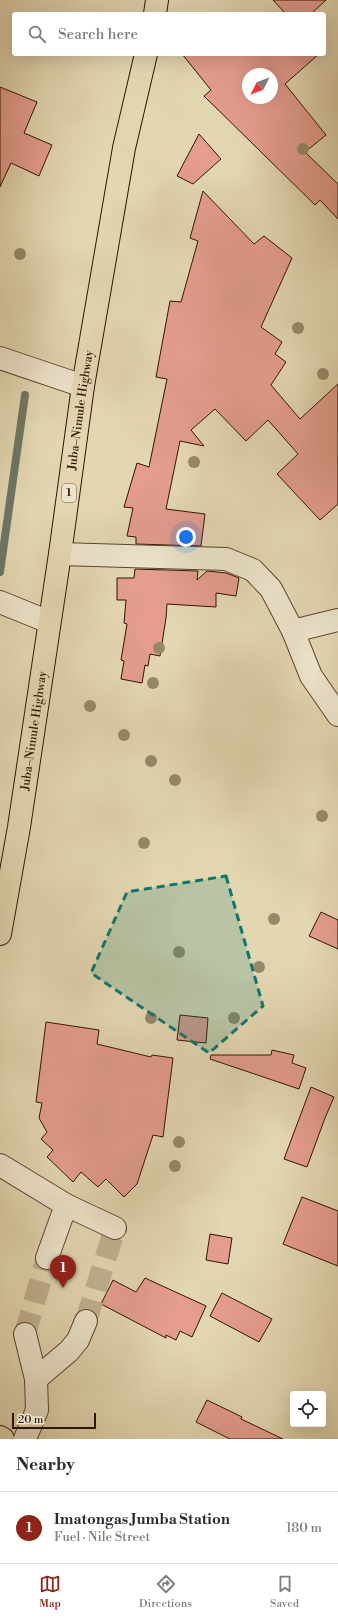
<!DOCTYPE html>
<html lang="en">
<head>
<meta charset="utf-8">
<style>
	body { margin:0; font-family:"Libre Bodoni",serif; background:#f2f2f3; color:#2b2b33 }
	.controls { position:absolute; right:12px; bottom:12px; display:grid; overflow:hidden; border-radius:4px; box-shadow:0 4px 16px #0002 }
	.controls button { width:36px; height:36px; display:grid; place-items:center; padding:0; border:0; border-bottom:1px solid #e1e1e2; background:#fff; color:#2b2b33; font:20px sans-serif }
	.compass { position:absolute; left:242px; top:68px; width:36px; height:36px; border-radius:50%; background:#fff; box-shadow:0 4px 16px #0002; rotate:228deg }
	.scale { position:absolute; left:12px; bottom:10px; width:84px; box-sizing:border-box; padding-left:4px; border:2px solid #321304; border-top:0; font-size:11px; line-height:14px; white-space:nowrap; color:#321304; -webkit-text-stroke:3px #ede5cd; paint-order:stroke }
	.you { position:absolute; left:186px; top:537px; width:14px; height:14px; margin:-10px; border:3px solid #fff; border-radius:50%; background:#1a73e8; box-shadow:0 0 0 6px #1a73e833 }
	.badge { display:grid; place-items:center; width:26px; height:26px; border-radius:50%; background:#8f2418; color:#fff; font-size:13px; font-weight:700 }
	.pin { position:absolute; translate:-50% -33px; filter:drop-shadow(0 1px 2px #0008) }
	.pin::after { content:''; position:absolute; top:21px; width:14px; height:12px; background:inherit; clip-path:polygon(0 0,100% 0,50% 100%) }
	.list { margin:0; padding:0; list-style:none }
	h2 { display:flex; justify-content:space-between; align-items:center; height:52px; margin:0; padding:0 16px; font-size:17px }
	h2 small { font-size:13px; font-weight:400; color:#7c7c81 }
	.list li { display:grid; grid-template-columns:26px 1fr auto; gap:12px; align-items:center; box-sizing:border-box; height:72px; padding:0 16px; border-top:1px solid #e1e1e2 }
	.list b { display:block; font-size:15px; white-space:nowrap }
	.list p { margin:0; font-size:13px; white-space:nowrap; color:#7c7c81 }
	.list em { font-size:13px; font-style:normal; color:#7c7c81 }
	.icon { flex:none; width:22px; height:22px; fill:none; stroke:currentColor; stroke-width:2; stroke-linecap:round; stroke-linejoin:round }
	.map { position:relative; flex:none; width:338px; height:1439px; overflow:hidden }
	.search { position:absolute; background:#fff; box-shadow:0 4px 16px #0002; left:12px; right:12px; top:12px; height:44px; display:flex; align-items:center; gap:10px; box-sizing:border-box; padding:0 14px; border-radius:4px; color:#7c7c81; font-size:15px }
	.sheet { height:124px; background:#fff }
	nav { display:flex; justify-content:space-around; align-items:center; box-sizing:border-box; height:56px; border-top:1px solid #e1e1e2; background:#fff; font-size:11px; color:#7c7c81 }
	nav a { display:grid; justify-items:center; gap:2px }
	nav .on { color:#8f2418 }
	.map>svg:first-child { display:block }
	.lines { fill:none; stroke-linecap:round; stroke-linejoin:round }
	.stream { stroke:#6e7766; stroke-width:8 }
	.building { fill:#e49d8e; stroke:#321304; fill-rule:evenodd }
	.minor-tunnel { stroke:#c0b08f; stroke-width:22; stroke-dasharray:22 11; stroke-linecap:butt }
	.minor-casing { stroke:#5e4430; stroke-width:24 }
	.major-casing { stroke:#321304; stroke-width:24 }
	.minor { stroke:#ede5cd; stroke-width:22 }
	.major { stroke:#e3d7b2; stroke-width:22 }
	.tree { fill:#978869 }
	.marked { fill:#0f766e; fill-opacity:0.2; stroke:#0f766e; stroke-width:3; stroke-dasharray:8 5; stroke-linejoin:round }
	.labels { text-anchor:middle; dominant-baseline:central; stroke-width:3; stroke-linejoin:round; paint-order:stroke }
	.shield { fill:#ede5cd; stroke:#6a5240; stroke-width:1 }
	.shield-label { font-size:11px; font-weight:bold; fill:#321304 }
	.street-label { font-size:12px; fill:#321304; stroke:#ede5cd }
</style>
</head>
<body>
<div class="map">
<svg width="338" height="1439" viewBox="0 0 338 1439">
	<rect width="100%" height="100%" fill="#e3d7b2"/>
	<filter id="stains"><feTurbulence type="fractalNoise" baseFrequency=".005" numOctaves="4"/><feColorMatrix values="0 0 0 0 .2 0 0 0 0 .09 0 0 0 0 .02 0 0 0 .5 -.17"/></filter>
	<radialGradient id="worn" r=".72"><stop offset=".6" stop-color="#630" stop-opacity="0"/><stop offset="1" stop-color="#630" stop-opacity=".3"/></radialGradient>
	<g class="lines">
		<path class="stream" d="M0 572 25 395"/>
	</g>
	<g class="building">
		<path d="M273 0H326L311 14H286Z"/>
		<path d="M182 54H319L285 84 326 135 305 152 338 184V219L320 200 315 205 204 96 211 90ZM248 74H272V98H248Z"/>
		<path d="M0 87 37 102 24 133 52 145 39 176 11 163 0 187Z"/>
		<path d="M199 134 221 159 193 184 177 176Z"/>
		<path d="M203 191 254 244 264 236 292 258 261 327 282 342 275 354 286 362 271 385 300 419 338 384V504L320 520 277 474 298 454 268 420 246 441 215 409 191 430 204 446 180 441 166 509 205 514 201 546 136 544V537L127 536 133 508 124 507 137 463 149 467 167 379 156 377 170 301 181 302 198 241 190 238Z"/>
		<path d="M135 569 198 571 197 580 207 571 226 573 239 578 236 596 216 593V607L167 604 166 618 160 656 150 654 148 666 145 665 142 683 121 679 124 661 121 660 127 624 124 623 126 600H117V578H134Z"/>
		<path d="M321 912 338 920V949L309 936Z"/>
		<path d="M180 1015 208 1018 206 1043 177 1040Z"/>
		<path d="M46 1022 99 1030 97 1044 151 1057 152 1055 173 1058 163 1137 153 1135 137 1184 124 1197 106 1179 98 1187 81 1172 73 1182 47 1157 53 1150 41 1139 47 1132 39 1118 42 1103 36 1102Z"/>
		<path d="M272 1050 294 1055 292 1063 306 1068 299 1089 210 1059 211 1055H271Z"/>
		<path d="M311 1087 334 1097 325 1118 307 1167 284 1159Z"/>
		<path d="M302 1197 338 1211V1266L283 1244Z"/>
		<path d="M210 1234 232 1238 228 1264 206 1260Z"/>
		<path d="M145 1278 206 1306 192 1337 180 1331 176 1340 166 1335V1338L101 1304 113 1280 136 1292Z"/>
		<path d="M222 1293 272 1319 259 1342 210 1316Z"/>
		<path d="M207 1400 242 1417 241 1419 283 1439H230L196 1422Z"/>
	</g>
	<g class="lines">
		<g class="minor-tunnel">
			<path d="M86 1321 115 1228"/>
			<path d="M25 1334 47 1258"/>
		</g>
		<defs>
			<g id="minor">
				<path d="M0 358 83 386"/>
				<path d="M60 554 226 559 253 570 271 589 293 631 311 676 338 715"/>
				<path d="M0 602 49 622"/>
				<path d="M293 631 338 620"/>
				<path d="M0 1165 66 1205 47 1258"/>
				<path d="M66 1205 115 1228"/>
				<path d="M25 1334 36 1379 37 1410 25 1439"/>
				<path d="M36 1379 69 1351 78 1340 86 1321"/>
			</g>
			<g id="major">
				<path d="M155 14 157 0"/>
				<path id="s1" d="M0 934 19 827 60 554 83 386 124 148 146 54"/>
				<path d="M0 1437 3 1439"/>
			</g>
		</defs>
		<use href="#minor" class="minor-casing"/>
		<use href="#major" class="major-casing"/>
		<use href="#minor" class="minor"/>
		<use href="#major" class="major"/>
	</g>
	<g class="tree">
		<circle cx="303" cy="149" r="6"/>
		<circle cx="20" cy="254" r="6"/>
		<circle cx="298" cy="328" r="6"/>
		<circle cx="323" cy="374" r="6"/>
		<circle cx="194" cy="462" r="6"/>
		<circle cx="159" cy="648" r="6"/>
		<circle cx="153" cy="683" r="6"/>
		<circle cx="90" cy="706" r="6"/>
		<circle cx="124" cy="735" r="6"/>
		<circle cx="151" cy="761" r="6"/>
		<circle cx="175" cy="780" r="6"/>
		<circle cx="322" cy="816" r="6"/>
		<circle cx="144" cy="843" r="6"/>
		<circle cx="274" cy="919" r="6"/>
		<circle cx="179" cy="952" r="6"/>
		<circle cx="259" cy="967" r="6"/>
		<circle cx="151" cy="1018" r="6"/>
		<circle cx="234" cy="1018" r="6"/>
		<circle cx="179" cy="1142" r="6"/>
		<circle cx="175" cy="1166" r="6"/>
	</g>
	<path class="marked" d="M226 876 263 1006 209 1053 91 973 127 892Z"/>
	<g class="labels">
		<rect class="shield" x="62" y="484" width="14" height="18" rx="3"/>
		<g class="shield-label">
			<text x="69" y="493">1</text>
		</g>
		<g class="street-label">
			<text stroke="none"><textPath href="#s1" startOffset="530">Juba–Nimule Highway</textPath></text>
			<text stroke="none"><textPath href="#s1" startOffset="206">Juba–Nimule Highway</textPath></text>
		</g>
	</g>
	<rect width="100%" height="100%" filter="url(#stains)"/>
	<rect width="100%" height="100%" fill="url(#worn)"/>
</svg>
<div class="controls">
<button><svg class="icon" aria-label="locate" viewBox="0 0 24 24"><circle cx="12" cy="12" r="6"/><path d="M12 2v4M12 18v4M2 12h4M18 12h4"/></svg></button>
</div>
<svg class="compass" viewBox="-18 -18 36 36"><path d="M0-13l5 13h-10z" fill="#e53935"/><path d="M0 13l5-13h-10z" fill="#7c7c81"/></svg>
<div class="scale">20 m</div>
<div class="you"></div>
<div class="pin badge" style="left:63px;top:1288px">1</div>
<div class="search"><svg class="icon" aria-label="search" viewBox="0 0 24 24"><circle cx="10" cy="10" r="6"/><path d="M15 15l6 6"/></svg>Search here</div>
</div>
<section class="sheet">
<h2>Nearby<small></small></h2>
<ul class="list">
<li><span class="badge">1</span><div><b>Imatongas Jumba Station</b><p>Fuel · Nile Street</p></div><em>180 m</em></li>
</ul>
</section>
<nav>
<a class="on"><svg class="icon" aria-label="map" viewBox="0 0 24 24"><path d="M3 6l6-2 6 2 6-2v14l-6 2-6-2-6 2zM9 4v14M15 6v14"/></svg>Map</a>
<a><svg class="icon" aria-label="directions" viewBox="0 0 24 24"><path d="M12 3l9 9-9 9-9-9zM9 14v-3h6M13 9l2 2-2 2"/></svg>Directions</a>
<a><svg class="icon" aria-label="saved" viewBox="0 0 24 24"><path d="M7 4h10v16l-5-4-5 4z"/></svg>Saved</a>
</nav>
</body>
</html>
